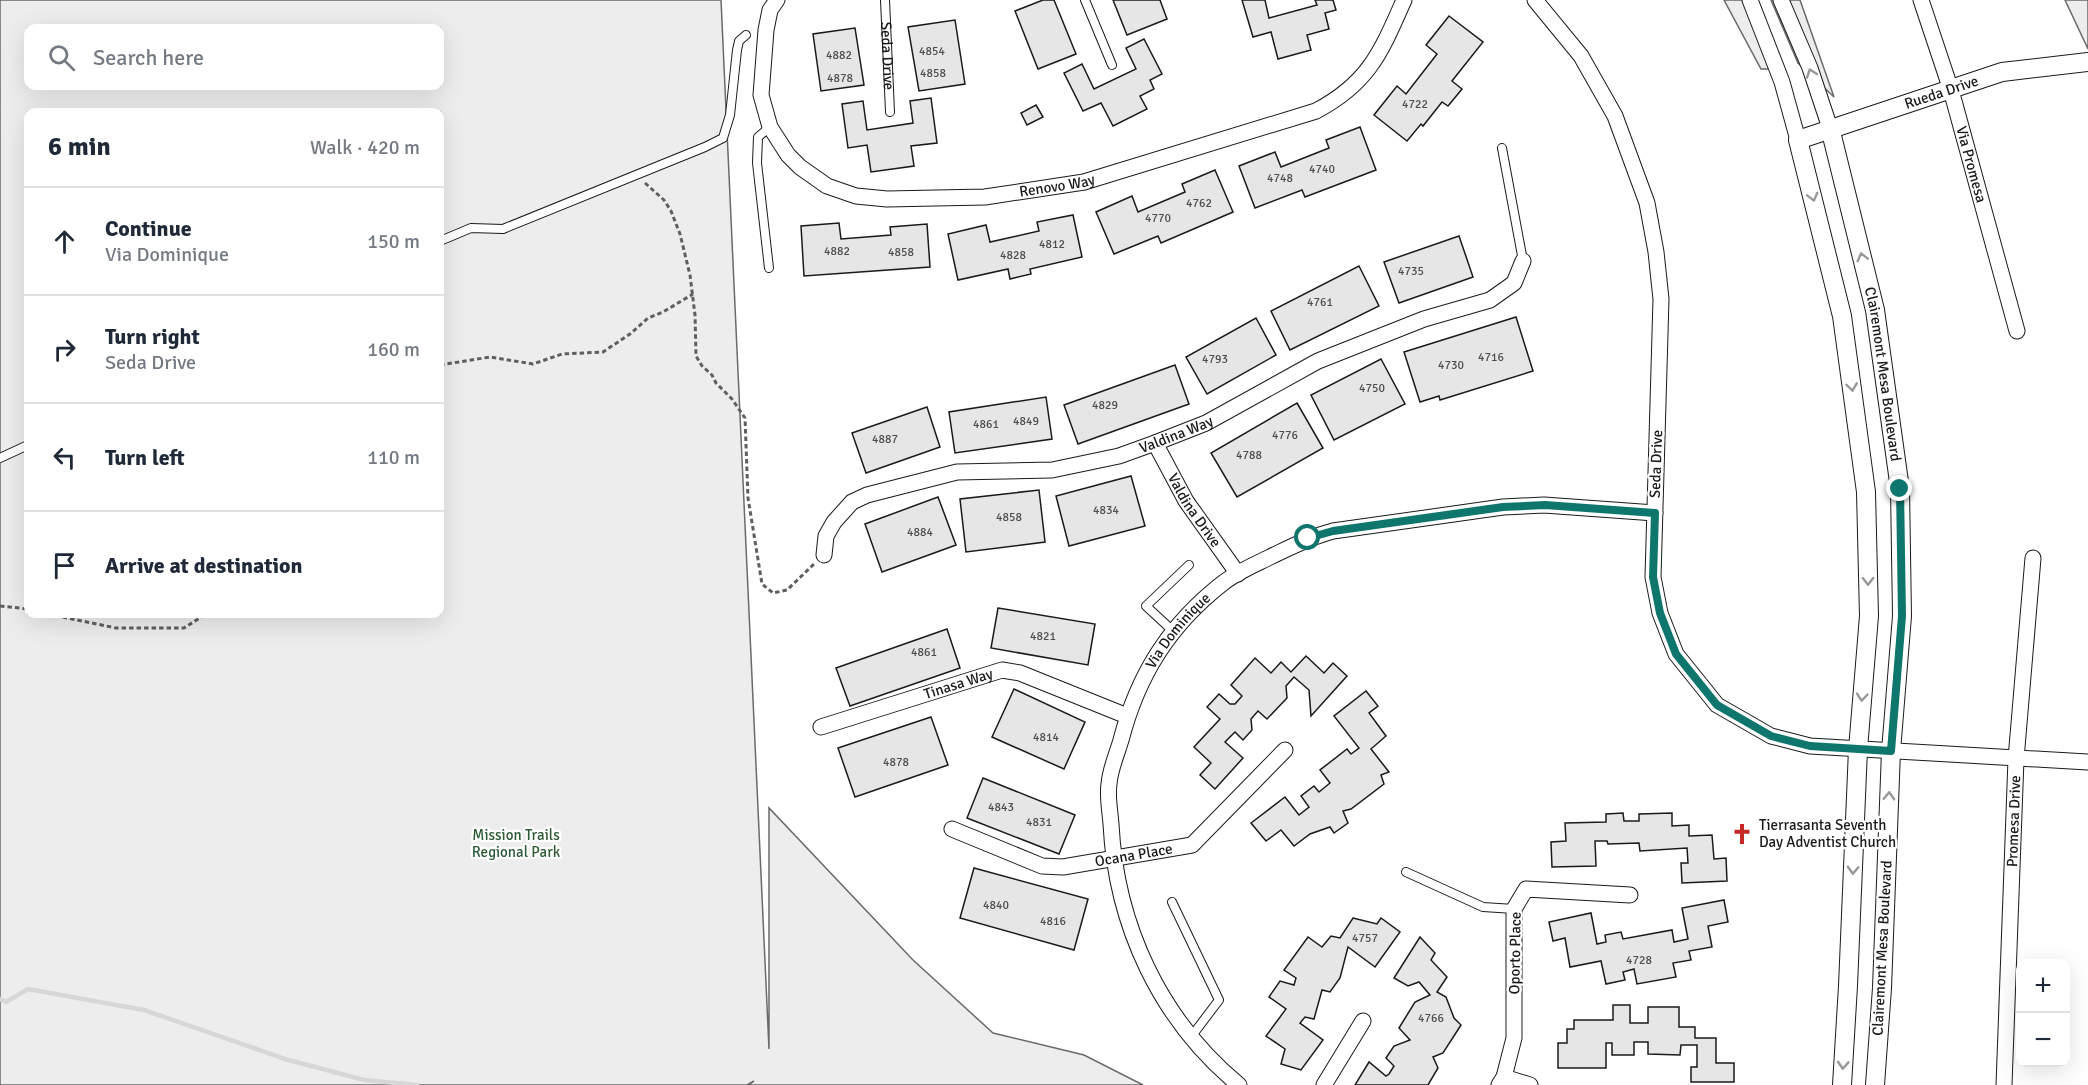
<!DOCTYPE html>
<html lang="en">
<head>
<meta charset="utf-8">
<style>
	body { margin:0; font-family:Signika,sans-serif; background:#f6f6f7; color:#1f2937 }
	.controls { position:absolute; right:18px; bottom:18px; display:grid; overflow:hidden; border-radius:12px; box-shadow:0 6px 24px #0002 }
	.controls button { width:54px; height:54px; display:grid; place-items:center; padding:0; border:0; border-bottom:2px solid #e0e1e3; background:#fff; color:#1f2937; font:30px sans-serif }
	.stop { position:absolute; width:18px; height:18px; margin:-14px; border:4px solid #0f766e; border-radius:50%; background:#fff }
	.stop.end { background:#0f766e; border-color:#fff; box-shadow:0 2px 6px #0008 }
	.list { margin:0; padding:0; list-style:none }
	h2 { display:flex; justify-content:space-between; align-items:center; height:78px; margin:0; padding:0 24px; font-size:26px }
	h2 small { font-size:20px; font-weight:400; color:#747a83 }
	.list li { display:grid; grid-template-columns:39px 1fr auto; gap:18px; align-items:center; box-sizing:border-box; height:108px; padding:0 24px; border-top:2px solid #e0e1e3 }
	.list b { display:block; font-size:22px; white-space:nowrap }
	.list p { margin:0; font-size:20px; white-space:nowrap; color:#747a83 }
	.list em { font-size:20px; font-style:normal; color:#747a83 }
	.icon { flex:none; width:33px; height:33px; fill:none; stroke:currentColor; stroke-width:2; stroke-linecap:round; stroke-linejoin:round }
	.map { position:relative; flex:none; width:2088px; height:1085px; overflow:hidden }
	.search { position:absolute; background:#fff; box-shadow:0 6px 24px #0002; left:24px; top:24px; width:420px; height:66px; display:flex; align-items:center; gap:15px; box-sizing:border-box; padding:0 21px; border-radius:12px; color:#747a83; font-size:22px }
	.panel { position:absolute; background:#fff; box-shadow:0 6px 24px #0002; left:24px; top:108px; width:420px; height:510px; border-radius:12px }
	.map>svg:first-child { display:block }
	.built { fill:#ededed; stroke:#6a6a6a; stroke-width:1.5; fill-rule:evenodd }
	.lines { fill:none; stroke-linecap:round; stroke-linejoin:round }
	.stream { stroke:#d7d7d7; stroke-width:4.5 }
	.building { fill:#e6e6e6; stroke:#1a1a1a; stroke-width:1.5 }
	.service-casing { stroke:#1a1a1a; stroke-width:10 }
	.minor-casing { stroke:#1a1a1a; stroke-width:17 }
	.tertiary-casing { stroke:#1a1a1a; stroke-width:20 }
	.path { stroke:#5f5f5f; stroke-width:3; stroke-dasharray:4.5 3; stroke-linecap:butt }
	.service { stroke:#fff; stroke-width:8 }
	.minor { stroke:#fff; stroke-width:15 }
	.tertiary { stroke:#fff; stroke-width:18 }
	.oneway { stroke:#989898 }
	.route { stroke:#0f766e; stroke-width:8 }
	.labels { text-anchor:middle; dominant-baseline:central; stroke-width:4.5; stroke-linejoin:round; paint-order:stroke }
	.number-label { font-size:12px; fill:#4d4d4d }
	.street-label { font-size:15px; fill:#1a1a1a; stroke:#fff }
	.poi-label { font-size:15px; fill:#1a1a1a; stroke:#fff; text-anchor:start }
	.park-label { font-size:15px; fill:#2b5a34; stroke:#fff }
</style>
</head>
<body>
<div class="map">
<svg width="2088" height="1085" viewBox="0 0 2088 1085">
	<rect width="100%" height="100%" fill="#fff"/>
	<g class="built">
		<path d="M0 0H721L769 1049V808L913 960 993 1033 1084 1055 1143 1085H749L754 1081 747 1085H0ZM28 28H440V86H28ZM28 112H440V614H28Z"/>
		<path d="M1724 0H1743L1771 69H1761Z"/>
		<path d="M1771 0H1800L1834 97 1798 63Z"/>
		<path d="M2065 0H2088V49Z"/>
	</g>
	<g class="lines">
		<path class="stream" d="M0 999 6 1002 28 989 144 1010 285 1059 364 1080 417 1085"/>
	</g>
	<g class="building">
		<path d="M1043 0H1054L1076 54 1038 69 1015 11Z"/>
		<path d="M1113 0H1160L1167 19 1127 35Z"/>
		<path d="M1242 0H1265L1269 18 1317 5 1315 0H1333L1336 10 1325 13 1329 29 1307 35 1311 50 1278 59 1271 32 1253 37Z"/>
		<path d="M1449 16 1483 42 1452 81 1462 89 1448 106 1442 102 1423 126 1421 124 1407 141 1374 115 1397 86 1406 94 1437 54 1426 45Z"/>
		<path d="M955 20 965 84 919 91 908 27Z"/>
		<path d="M855 28 864 85 821 91 813 34Z"/>
		<path d="M1144 39 1162 74 1150 80 1154 89 1140 96 1147 109 1113 126 1101 103 1083 111 1064 73 1082 64 1094 89 1136 69 1126 48Z"/>
		<path d="M931 98 937 143 911 146 914 166 871 172 867 145 848 148 842 104 863 101 867 130 913 123 910 101Z"/>
		<path d="M1036 105 1043 117 1027 125 1021 113Z"/>
		<path d="M1360 127 1376 170 1305 197 1302 190 1255 208 1239 166 1275 152 1281 167 1329 148 1326 140Z"/>
		<path d="M1215 170 1233 212 1161 243 1158 236 1114 254 1096 212 1132 196 1138 212 1185 192 1182 184Z"/>
		<path d="M1073 215 1082 257 1030 269 1031 274 1010 279 1008 269 958 280 948 234 986 225 990 242 1039 231 1037 222Z"/>
		<path d="M839 223 841 239 891 235 890 227 927 224 930 267 804 276 801 226Z"/>
		<path d="M1459 236 1473 277 1399 303 1384 262Z"/>
		<path d="M1359 266 1379 306 1290 350 1271 311Z"/>
		<path d="M1516 317 1533 371 1440 400 1439 396 1420 402 1404 352Z"/>
		<path d="M1256 318 1276 355 1207 394 1186 357Z"/>
		<path d="M1381 359 1405 404 1334 440 1311 395Z"/>
		<path d="M1175 365 1189 404 1078 444 1064 405Z"/>
		<path d="M1046 397 1052 439 955 453 949 412Z"/>
		<path d="M1297 403 1323 448 1237 497 1211 453Z"/>
		<path d="M927 407 940 447 866 473 852 433Z"/>
		<path d="M1131 476 1145 526 1069 546 1056 496Z"/>
		<path d="M1039 490 1045 542 966 552 960 499Z"/>
		<path d="M938 497 956 545 882 572 865 524Z"/>
		<path d="M998 608 1095 624 1088 665 991 648Z"/>
		<path d="M947 629 960 668 850 706 836 668Z"/>
		<path d="M1306 656 1324 673 1333 663 1347 676 1311 716 1309 690 1294 677 1286 686 1287 698 1267 719 1258 711 1251 719 1252 730 1243 740 1235 732 1225 742 1243 758 1215 789 1200 775 1211 763 1194 747 1220 719 1207 707 1219 694 1230 704H1235L1242 696 1231 685 1255 658 1271 673 1281 662 1291 672Z"/>
		<path d="M1014 689 1085 722 1064 769 992 737Z"/>
		<path d="M1366 691 1378 706 1369 713 1386 736 1371 749 1389 772 1381 775 1384 784 1351 809 1343 811 1348 823 1334 833 1330 827 1310 834 1294 846 1281 830 1266 841 1251 823 1285 797 1299 815 1309 807 1301 796 1314 786 1319 792 1330 783 1320 770 1347 749 1351 754 1359 748 1334 716Z"/>
		<path d="M931 717 948 765 855 797 838 748Z"/>
		<path d="M983 778 1075 815 1059 854 967 818Z"/>
		<path d="M1623 813 1624 821H1639V814L1672 813V826L1689 825V836L1712 835 1714 859 1726 858 1727 881 1682 883 1681 863H1688L1687 848 1640 851 1639 843 1608 844 1607 841H1595L1596 866 1552 867 1551 842 1566 841 1565 823 1606 822V814Z"/>
		<path d="M974 868 1088 899 1074 950 960 918Z"/>
		<path d="M1724 900 1728 922 1708 926 1712 947 1689 951 1691 960 1673 963 1676 977 1637 984 1634 969 1623 972 1625 980 1606 984 1601 961 1570 967 1565 938 1553 941 1549 922 1591 913 1597 944 1606 942 1605 935 1621 932 1623 939 1672 930 1674 942 1688 939 1682 908Z"/>
		<path d="M1353 918 1377 924 1381 918 1400 932 1375 967 1348 947 1340 978 1330 992 1322 990 1314 1019 1305 1017 1300 1023 1323 1040 1301 1070 1281 1064 1285 1049 1266 1036 1286 1009 1269 997 1280 981 1294 985 1296 978 1284 970 1308 937 1322 947 1331 936 1340 938Z"/>
		<path d="M1420 937 1435 953 1431 960 1447 977 1437 992 1446 997 1454 1018 1461 1025 1443 1053 1433 1057 1438 1068 1428 1085H1355L1369 1062 1386 1076 1389 1074 1394 1066 1386 1058 1394 1046 1410 1040 1399 1028 1415 1002 1430 995 1419 982 1408 986 1394 978Z"/>
		<path d="M1613 1005H1630V1023H1648V1007H1679V1027H1695V1038H1716V1063H1734V1082H1691V1067H1697V1045H1681L1680 1055 1648 1054V1042H1634V1055H1612V1043H1606V1068H1558V1043H1567V1029H1574V1020H1613Z"/>
	</g>
	<g class="lines">
		<defs>
			<g id="service">
				<path id="s1" d="M885 0 890 112"/>
				<path d="M1085 0 1112 65"/>
				<path d="M1502 148 1523 261"/>
				<path d="M440 241 471 228 503 229 705 147 723 138 730 115 737 50 739 41 746 35"/>
				<path d="M769 268 757 163 758 137 770 127"/>
				<path d="M0 458 28 445"/>
				<path d="M1173 631 1146 606 1189 565"/>
				<path d="M1406 872 1483 907 1514 909"/>
				<path d="M1172 902 1219 1000 1191 1037"/>
			</g>
			<g id="minor">
				<path id="s2" d="M777 0 770 10 766 30 761 95 770 127 788 155 800 167 827 186 856 196 887 199 985 197 1084 182 1316 111C1369 83 1381 52 1404 0"/>
				<path d="M1535 0 1581 56 1615 116 1647 203 1656 252 1661 299 1653 577 1660 613 1676 654 1717 705 1771 736 1810 746 2088 762"/>
				<path d="M1750 0 1782 82 1798 140"/>
				<path d="M1781 0 1810 68 1830 128"/>
				<path id="s3" d="M1921 0 1951 90 2017 331"/>
				<path id="s4" d="M1155 443 1186 501 1238 574"/>
				<path id="s5" d="M824 555 826 536 834 522 852 502 867 495 957 472 1052 470 1119 456 1155 443 1206 423 1318 361 1424 319 1490 300 1514 283 1523 261"/>
				<path id="s6" d="M821 727 1002 670 1020 673 1127 716"/>
				<path id="s7" d="M952 829 1042 866 1063 867 1192 845 1285 750"/>
				<path d="M1504 1077 1530 1085"/>
				<path id="s8" d="M1239 1085C1160 1020 1116 925 1111 824 1110 811 1107 796 1109 784 1110 769 1117 754 1121 740 1138 675 1169 625 1223 583 1237 572 1254 565 1270 557 1291 547 1310 537 1333 531L1503 507 1544 505 1655 513"/>
				<path d="M1324 1085 1363 1021"/>
				<path d="M1499 1085 1504 1077 1514 1038V909L1526 889 1630 895"/>
				<path id="s9" d="M2004 1085 2016 759 2033 558"/>
			</g>
			<g id="tertiary">
				<path id="s10" d="M1830 128 1875 310 1900 489 1902 616 1891 751 1882 988 1875 1085"/>
				<path id="s11" d="M1842 1085 1848 986 1858 749 1869 616 1866 492 1842 316 1798 140 2002 72 2088 62"/>
			</g>
		</defs>
		<use href="#service" class="service-casing"/>
		<use href="#minor" class="minor-casing"/>
		<use href="#tertiary" class="tertiary-casing"/>
		<g class="path">
			<path d="M645 183 664 200 671 211 680 234 690 275 695 315 696 356 702 366 712 375 716 383 732 399 745 418 748 498 762 584 773 593 787 590 814 564"/>
			<path d="M440 365 490 357 533 364 562 354 603 352 630 334 648 318 663 312 693 294"/>
			<path d="M0 606 28 609"/>
			<path d="M48 614 116 628H184L206 614"/>
		</g>
		<use href="#service" class="service"/>
		<use href="#minor" class="minor"/>
		<use href="#tertiary" class="tertiary"/>
	</g>
	<defs><path id="oneway-chevron" d="M-2-3.5L2.5 0L-2 3.5" fill="none" stroke-width="1.6" stroke-linecap="round" stroke-linejoin="round" transform="scale(1.5)"/></defs>
	<g class="oneway">
		<use href="#oneway-chevron" transform="translate(1811 73) rotate(-110)"/>
		<use href="#oneway-chevron" transform="translate(1813 197) rotate(76)"/>
		<use href="#oneway-chevron" transform="translate(1862 257) rotate(-104)"/>
		<use href="#oneway-chevron" transform="translate(1852 387) rotate(82)"/>
		<use href="#oneway-chevron" transform="translate(1868 581) rotate(89)"/>
		<use href="#oneway-chevron" transform="translate(1862 697) rotate(95)"/>
		<use href="#oneway-chevron" transform="translate(1889 796) rotate(-88)"/>
		<use href="#oneway-chevron" transform="translate(1853 870) rotate(92)"/>
		<use href="#oneway-chevron" transform="translate(1843 1065) rotate(94)"/>
	</g>
	<g class="lines">
		<path class="route" d="M1308 538 1333 531 1503 507 1545 505 1655 513 1653 577 1660 613 1676 654 1717 705 1771 736 1810 746 1891 751 1902 616 1900 489"/>
	</g>
	<defs>
		<symbol id="church-bare" viewBox="-9 -9 18 18"><path d="M-1.2-6h2.4v3.5h3.3v2.4h-3.3V6h-2.4V-.1h-3.3v-2.4h3.3Z" fill="#c62828" stroke="#fff" stroke-width="2.5" paint-order="stroke"/></symbol>
	</defs>
	<g fill-rule="evenodd">
		<use href="#church-bare" x="1727" y="819" width="30" height="30"/>
	</g>
	<g class="labels">
		<g class="number-label">
			<text x="932" y="51">4854</text>
			<text x="839" y="55">4882</text>
			<text x="933" y="73">4858</text>
			<text x="840" y="78">4878</text>
			<text x="1415" y="104">4722</text>
			<text x="1322" y="169">4740</text>
			<text x="1280" y="178">4748</text>
			<text x="1199" y="203">4762</text>
			<text x="1158" y="218">4770</text>
			<text x="1052" y="244">4812</text>
			<text x="837" y="251">4882</text>
			<text x="901" y="252">4858</text>
			<text x="1013" y="255">4828</text>
			<text x="1411" y="271">4735</text>
			<text x="1320" y="302">4761</text>
			<text x="1491" y="357">4716</text>
			<text x="1215" y="359">4793</text>
			<text x="1451" y="365">4730</text>
			<text x="1372" y="388">4750</text>
			<text x="1105" y="405">4829</text>
			<text x="1026" y="421">4849</text>
			<text x="986" y="424">4861</text>
			<text x="1285" y="435">4776</text>
			<text x="885" y="439">4887</text>
			<text x="1249" y="455">4788</text>
			<text x="1106" y="510">4834</text>
			<text x="1009" y="517">4858</text>
			<text x="920" y="532">4884</text>
			<text x="1043" y="636">4821</text>
			<text x="924" y="652">4861</text>
			<text x="1046" y="737">4814</text>
			<text x="896" y="762">4878</text>
			<text x="1001" y="807">4843</text>
			<text x="1039" y="822">4831</text>
			<text x="996" y="905">4840</text>
			<text x="1053" y="921">4816</text>
			<text x="1365" y="938">4757</text>
			<text x="1639" y="960">4728</text>
			<text x="1431" y="1018">4766</text>
		</g>
		<g class="street-label">
			<text stroke="none"><textPath href="#s1" startOffset="56">Seda Drive</textPath></text>
			<text stroke="none"><textPath href="#s11" startOffset="1104">Rueda Drive</textPath></text>
			<text stroke="none"><textPath href="#s3" startOffset="172">Via Promesa</textPath></text>
			<text stroke="none"><textPath href="#s2" startOffset="447">Renovo Way</textPath></text>
			<text stroke="none"><textPath href="#s10" startOffset="252">Clairemont Mesa Boulevard</textPath></text>
			<text stroke="none"><textPath href="#s5" startOffset="396">Valdina Way</textPath></text>
			<text transform="translate(1656 464) rotate(-88)">Seda Drive</text>
			<text stroke="none"><textPath href="#s4" startOffset="78">Valdina Drive</textPath></text>
			<text stroke="none"><textPath href="#s8" startOffset="510">Via Dominique</textPath></text>
			<text stroke="none"><textPath href="#s6" startOffset="144">Tinasa Way</textPath></text>
			<text stroke="none"><textPath href="#s9" startOffset="264">Promesa Drive</textPath></text>
			<text stroke="none"><textPath href="#s7" startOffset="190">Ocana Place</textPath></text>
			<text transform="translate(1882 948) rotate(-87)">Clairemont Mesa Boulevard</text>
			<text transform="translate(1515 953) rotate(-89)">Oporto Place</text>
		</g>
		<g class="poi-label">
			<text x="1759" y="825">Tierrasanta Seventh<tspan x="1759" dy="17">Day Adventist Church</tspan></text>
		</g>
		<g class="park-label">
			<text x="516" y="835">Mission Trails<tspan x="516" dy="17">Regional Park</tspan></text>
		</g>
	</g>
</svg>
<div class="controls">
<button>+</button>
<button>−</button>
</div>
<div class="stop" style="left:1308px;top:538px"></div>
<div class="stop end" style="left:1900px;top:489px"></div>
<div class="search"><svg class="icon" aria-label="search" viewBox="0 0 24 24"><circle cx="10" cy="10" r="6"/><path d="M15 15l6 6"/></svg>Search here</div>
<section class="panel">
<h2>6 min<small>Walk · 420 m</small></h2>
<ul class="list">
<li><svg class="icon" aria-label="ahead" viewBox="0 0 24 24"><path d="M12 20V5M6 11l6-6 6 6"/></svg><div><b>Continue</b><p>Via Dominique</p></div><em>150 m</em></li>
<li><svg class="icon" aria-label="right" viewBox="0 0 24 24"><path d="M7 20v-9h11M14 6l5 5-5 5"/></svg><div><b>Turn right</b><p>Seda Drive</p></div><em>160 m</em></li>
<li><svg class="icon" aria-label="left" viewBox="0 0 24 24"><path d="M17 20v-9H6M10 6l-5 5 5 5"/></svg><div><b>Turn left</b></div><em>110 m</em></li>
<li><svg class="icon" aria-label="arrive" viewBox="0 0 24 24"><path d="M6 21V4h12l-3 4 3 4H6"/></svg><div><b>Arrive at destination</b></div></li>
</ul>
</section>
</div>
</body>
</html>
